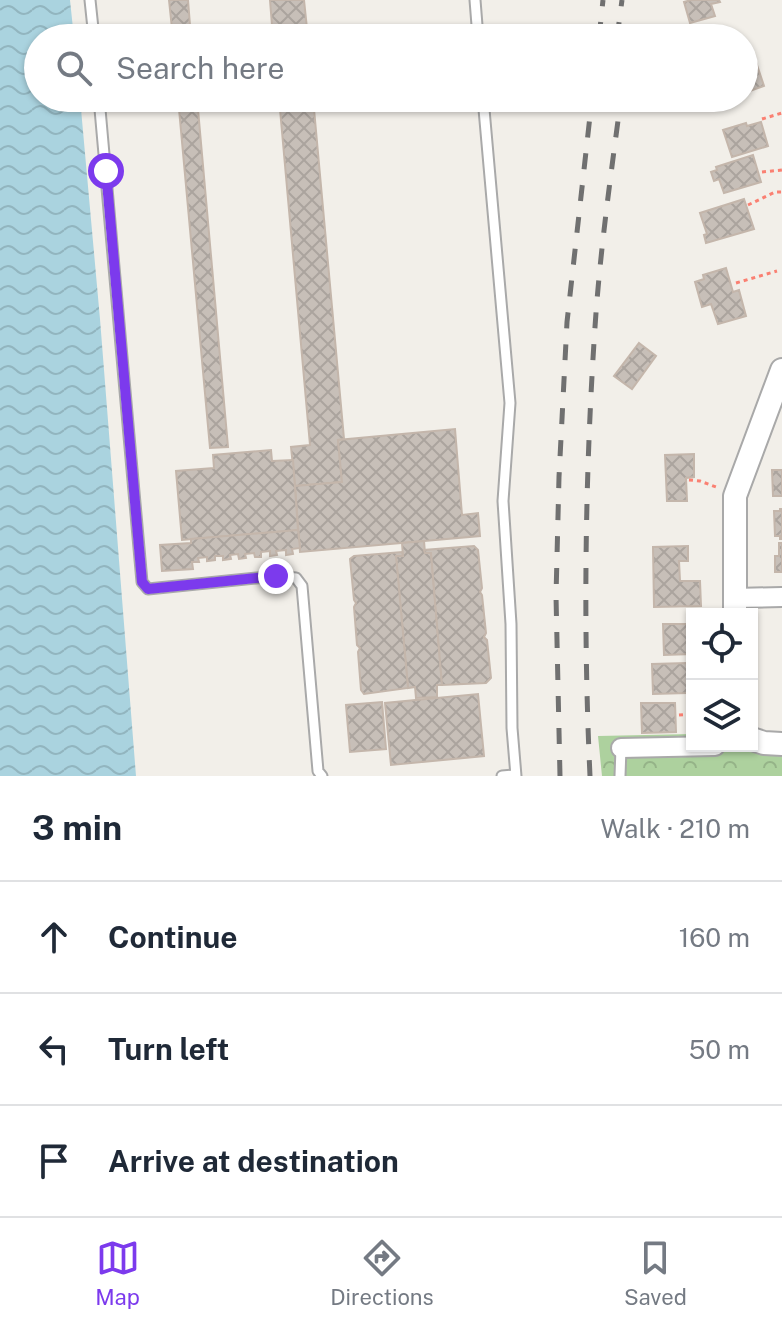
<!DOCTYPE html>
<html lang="en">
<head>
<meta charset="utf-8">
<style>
	body { margin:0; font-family:"Public Sans",sans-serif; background:#f6f6f7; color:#1f2937 }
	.controls { position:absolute; right:24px; bottom:24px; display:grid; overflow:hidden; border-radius:0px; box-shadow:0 2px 6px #0004 }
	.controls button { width:72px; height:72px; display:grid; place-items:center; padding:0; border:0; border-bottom:2px solid #e0e1e3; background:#fff; color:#1f2937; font:40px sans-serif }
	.stop { position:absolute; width:24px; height:24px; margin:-18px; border:6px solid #7c3aed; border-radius:50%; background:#fff }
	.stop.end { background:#7c3aed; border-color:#fff; box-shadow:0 2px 8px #0008 }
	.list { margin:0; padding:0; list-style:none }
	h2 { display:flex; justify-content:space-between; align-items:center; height:104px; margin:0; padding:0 32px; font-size:34px }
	h2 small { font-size:26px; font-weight:400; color:#747a83 }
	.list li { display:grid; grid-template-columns:52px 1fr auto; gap:24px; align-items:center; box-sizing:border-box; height:112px; padding:0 32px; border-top:2px solid #e0e1e3 }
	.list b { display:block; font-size:30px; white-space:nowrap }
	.list em { font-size:26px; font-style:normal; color:#747a83 }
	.icon { flex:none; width:44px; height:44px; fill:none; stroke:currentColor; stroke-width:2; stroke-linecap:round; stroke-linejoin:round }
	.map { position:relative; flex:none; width:782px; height:776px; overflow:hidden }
	.search { position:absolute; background:#fff; box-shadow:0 2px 6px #0004; left:24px; right:24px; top:24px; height:88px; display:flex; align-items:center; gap:20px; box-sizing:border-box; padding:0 28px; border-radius:44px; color:#747a83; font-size:30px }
	.sheet { height:440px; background:#fff }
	nav { display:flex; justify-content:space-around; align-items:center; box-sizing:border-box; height:112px; border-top:2px solid #e0e1e3; background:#fff; font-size:22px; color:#747a83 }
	nav a { display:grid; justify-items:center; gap:4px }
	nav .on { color:#7c3aed }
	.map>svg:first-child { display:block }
	.forest { fill:url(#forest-crowns) }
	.water { fill:url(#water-waves) }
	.building { fill:url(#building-cross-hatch); stroke:#c4b6ab; stroke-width:2 }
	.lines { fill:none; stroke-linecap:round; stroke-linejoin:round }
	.service-casing { stroke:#a9a9a9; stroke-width:13 }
	.minor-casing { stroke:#a9a9a9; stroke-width:22 }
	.tertiary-casing { stroke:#a9a9a9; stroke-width:26 }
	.path { stroke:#fa8072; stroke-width:3; stroke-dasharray:4 4; stroke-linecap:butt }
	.service { stroke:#fff; stroke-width:9 }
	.minor { stroke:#fff; stroke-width:18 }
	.tertiary { stroke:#fff; stroke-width:22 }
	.rail { stroke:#707070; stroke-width:5; stroke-dasharray:16 16; stroke-linecap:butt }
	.route { stroke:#7c3aed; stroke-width:10 }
</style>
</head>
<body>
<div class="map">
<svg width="782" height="776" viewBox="0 0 782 776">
	<defs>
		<pattern id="forest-crowns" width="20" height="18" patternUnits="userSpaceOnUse" patternTransform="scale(2)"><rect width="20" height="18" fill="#add19e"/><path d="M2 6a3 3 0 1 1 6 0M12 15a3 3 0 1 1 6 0" fill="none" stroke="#95b388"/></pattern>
		<pattern id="water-waves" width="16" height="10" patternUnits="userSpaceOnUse" patternTransform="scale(2)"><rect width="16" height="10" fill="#aad3df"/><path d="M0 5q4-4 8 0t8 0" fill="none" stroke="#92b5bf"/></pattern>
		<pattern id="building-cross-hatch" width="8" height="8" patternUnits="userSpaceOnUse" patternTransform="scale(2)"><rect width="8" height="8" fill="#c7bfb8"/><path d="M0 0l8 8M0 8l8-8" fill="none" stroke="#aba49e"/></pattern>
	</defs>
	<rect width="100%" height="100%" fill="#f2efe9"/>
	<path class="forest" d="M692 734V746H731L749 752 782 754V776H602L598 736Z"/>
	<path class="water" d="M0 0H70L74 38H38V98H80L100 319 136 776H0Z"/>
	<g class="building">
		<path d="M169 0H188L191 38H173Z"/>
		<path d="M270 0H304L308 38H273Z"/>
		<path d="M691 0H719L720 2 711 4 715 16 690 23 684 2Z"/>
		<path d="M756 62 764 86 744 93V66Z"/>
		<path d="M178 98H197L228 447 210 448Z"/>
		<path d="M279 98H313L344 439 338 440 342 482 295 486 291 447 310 445Z"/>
		<path d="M761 122 768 146 732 157 723 130 746 123 747 126Z"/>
		<path d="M753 155 761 182 724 193 719 179 714 181 711 172 717 170 716 167Z"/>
		<path d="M744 199 754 229 706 243 704 235 707 234 700 213Z"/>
		<path d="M726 268 733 292 739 290 746 316 718 324 711 304 702 307 695 282 704 279 703 275Z"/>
		<path d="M639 343 656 356 632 389 614 376Z"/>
		<path d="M455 429 462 515 478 513 480 536 300 552 295 486 342 482 338 440Z"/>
		<path d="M271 450 272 461 293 460 298 530 182 540 176 471 214 468 213 455Z"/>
		<path d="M694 454V477L686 478 687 501H667L665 455Z"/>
		<path d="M772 470H782V496H773Z"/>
		<path d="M780 509H782V539H780V536H775L774 511H780Z"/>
		<path d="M298 530 300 548 292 549 293 554 286 555V550L276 551 277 555 270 556V551L261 552V557H255L254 553 245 554 246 558 239 559 238 554 230 555 231 559 223 560V556H215V560L207 561V557L198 558 199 562H192L193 569 162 571 160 545 191 543V539Z"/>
		<path d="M424 541 425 553H431L442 685H437V697L416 698 415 687 408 688 396 556H403L402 543Z"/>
		<path d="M779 543H782V572H775V556H779Z"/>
		<path d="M474 546 478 550 482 588 480 592 482 595 486 633 484 637 487 640 491 678 486 683 442 685 431 553H425L424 550Z"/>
		<path d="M688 546V561H679L680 581H700L701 606 654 607 653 547Z"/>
		<path d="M402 552 403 556H396L408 688 364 694 361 690 358 652 360 648 357 645 354 607 356 603 354 600 350 559 354 556Z"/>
		<path d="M663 624H692V654L664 655Z"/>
		<path d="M687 663V693L653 694 652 664Z"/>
		<path d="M478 694 484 756 391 765 385 703Z"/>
		<path d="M382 702 386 749 350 752 346 705Z"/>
		<path d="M641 703H675L676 732 642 733Z"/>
	</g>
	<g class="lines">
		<defs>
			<g id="service">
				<path d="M90 0 94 38"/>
				<path d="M475 0 478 38"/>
				<path d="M99 98 142 582 148 589 276 576 296 578 302 586 318 771 322 776"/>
				<path d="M483 98 510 403 503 501 511 624 512 728 516 776"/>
				<path d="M502 776 515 775"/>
				<path d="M620 776 621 748"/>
			</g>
			<g id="minor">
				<path d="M734 598 782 597"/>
				<path d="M621 748 715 746"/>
			</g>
			<g id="tertiary">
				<path d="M735 614V496L782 370"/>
				<path d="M752 739 764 743 782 744"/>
			</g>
		</defs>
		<use href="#service" class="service-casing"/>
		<use href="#minor" class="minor-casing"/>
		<use href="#tertiary" class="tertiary-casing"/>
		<g class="path">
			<path d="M762 119 782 113"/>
			<path d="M762 172 782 170"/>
			<path d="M748 205 775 192H782"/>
			<path d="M736 283 777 271"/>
			<path d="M689 480 700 481 716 487"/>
			<path d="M689 675H692"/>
			<path d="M679 715 692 714"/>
		</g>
		<use href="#service" class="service"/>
		<use href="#minor" class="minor"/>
		<use href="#tertiary" class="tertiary"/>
		<g class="rail">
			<path d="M599 38 603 0"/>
			<path d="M617 38 622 0"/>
			<path d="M560 776 556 596 559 477 567 322 592 98"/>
			<path d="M590 776C583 627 585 476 595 327 600 251 611 174 621 98"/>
		</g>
	</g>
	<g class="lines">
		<path class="route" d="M106 171 142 582 148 589 276 576"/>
	</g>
</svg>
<div class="controls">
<button><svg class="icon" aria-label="locate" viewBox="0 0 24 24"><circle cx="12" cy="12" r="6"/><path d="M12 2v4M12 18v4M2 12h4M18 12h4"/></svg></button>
<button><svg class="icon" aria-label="layers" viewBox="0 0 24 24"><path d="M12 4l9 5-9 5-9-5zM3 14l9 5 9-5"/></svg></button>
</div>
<div class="stop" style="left:106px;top:171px"></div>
<div class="stop end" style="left:276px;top:576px"></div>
<div class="search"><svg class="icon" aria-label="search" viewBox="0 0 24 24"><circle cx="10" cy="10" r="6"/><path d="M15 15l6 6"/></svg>Search here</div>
</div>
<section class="sheet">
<h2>3 min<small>Walk · 210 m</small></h2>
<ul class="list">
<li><svg class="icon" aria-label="ahead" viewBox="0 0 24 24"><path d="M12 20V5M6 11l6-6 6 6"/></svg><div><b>Continue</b></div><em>160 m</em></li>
<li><svg class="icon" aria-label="left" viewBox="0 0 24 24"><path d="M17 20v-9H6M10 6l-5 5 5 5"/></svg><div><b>Turn left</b></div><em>50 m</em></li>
<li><svg class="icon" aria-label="arrive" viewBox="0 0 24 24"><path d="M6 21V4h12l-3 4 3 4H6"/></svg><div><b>Arrive at destination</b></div></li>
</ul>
</section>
<nav>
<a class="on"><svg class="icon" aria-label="map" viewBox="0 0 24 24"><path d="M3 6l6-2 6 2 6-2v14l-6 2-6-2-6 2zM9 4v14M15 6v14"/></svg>Map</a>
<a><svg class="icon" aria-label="directions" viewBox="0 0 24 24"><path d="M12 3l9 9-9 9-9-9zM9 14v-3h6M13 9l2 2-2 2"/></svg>Directions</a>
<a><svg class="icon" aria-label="saved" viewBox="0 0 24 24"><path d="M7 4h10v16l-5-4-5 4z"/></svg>Saved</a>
</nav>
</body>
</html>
